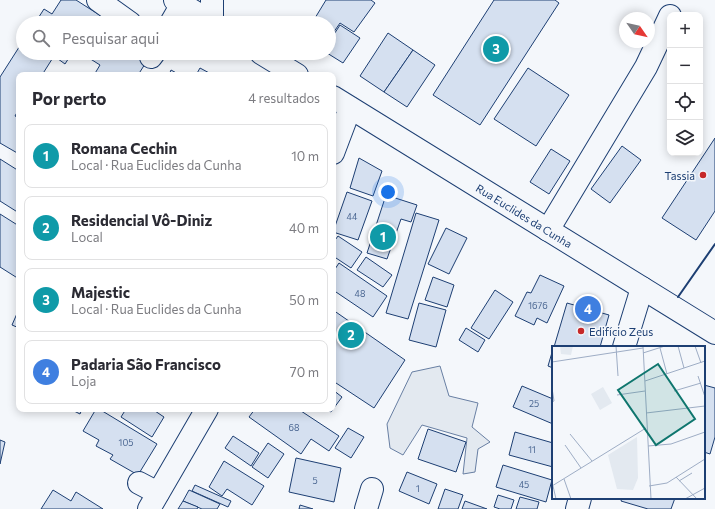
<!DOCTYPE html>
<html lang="pt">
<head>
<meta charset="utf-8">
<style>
	body { margin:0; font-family:Commissioner,sans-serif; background:#f7f7f7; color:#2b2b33 }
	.controls { position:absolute; right:12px; top:12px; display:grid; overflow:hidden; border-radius:8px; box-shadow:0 2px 10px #0003 }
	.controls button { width:36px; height:36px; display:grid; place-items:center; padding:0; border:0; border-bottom:1px solid #e1e1e2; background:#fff; color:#2b2b33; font:20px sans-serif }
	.compass { position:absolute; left:619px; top:12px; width:36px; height:36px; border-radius:50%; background:#fff; box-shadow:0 2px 10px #0003; rotate:124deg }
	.you { position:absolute; left:388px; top:192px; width:14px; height:14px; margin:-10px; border:3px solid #fff; border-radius:50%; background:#1a73e8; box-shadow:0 0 0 6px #1a73e833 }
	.badge { display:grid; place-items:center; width:26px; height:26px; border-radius:50%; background:#c62828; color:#fff; font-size:13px; font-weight:700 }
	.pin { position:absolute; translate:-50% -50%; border:2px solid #fff; box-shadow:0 1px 4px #0006 }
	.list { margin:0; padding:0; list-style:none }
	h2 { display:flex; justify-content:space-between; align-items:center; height:52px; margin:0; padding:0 16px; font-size:17px }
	h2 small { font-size:13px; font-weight:400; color:#7c7c81 }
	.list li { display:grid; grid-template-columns:26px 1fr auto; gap:12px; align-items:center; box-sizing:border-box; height:64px; margin:0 8px 8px; padding:0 8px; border:1px solid #e1e1e2; border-radius:8px }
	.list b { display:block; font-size:15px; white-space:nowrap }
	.list p { margin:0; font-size:13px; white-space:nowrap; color:#7c7c81 }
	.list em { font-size:13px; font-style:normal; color:#7c7c81 }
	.icon { flex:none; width:22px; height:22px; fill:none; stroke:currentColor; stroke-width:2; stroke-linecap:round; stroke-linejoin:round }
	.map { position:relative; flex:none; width:715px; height:509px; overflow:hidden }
	.search { position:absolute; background:#fff; box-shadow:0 2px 10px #0003; left:16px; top:16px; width:320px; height:44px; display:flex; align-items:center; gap:10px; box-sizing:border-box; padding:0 14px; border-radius:22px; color:#7c7c81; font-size:15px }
	.panel { position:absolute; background:#fff; box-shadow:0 2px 10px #0003; left:16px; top:72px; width:320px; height:340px; border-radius:8px }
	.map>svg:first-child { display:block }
	.green { fill:#e3e9f0; stroke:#687fa3 }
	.building { fill:#d5e0f0; stroke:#1d3f73 }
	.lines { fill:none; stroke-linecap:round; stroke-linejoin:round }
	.minor-casing { stroke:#1d3f73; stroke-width:24 }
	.major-casing { stroke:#1d3f73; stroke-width:24 }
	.minor { stroke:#f4f7fb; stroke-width:22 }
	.major { stroke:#f4f7fb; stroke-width:22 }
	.wall { stroke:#1d3f73; stroke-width:2 }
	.poi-dot { fill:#c62828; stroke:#f4f7fb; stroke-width:1.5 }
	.labels { text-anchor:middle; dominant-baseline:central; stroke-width:3; stroke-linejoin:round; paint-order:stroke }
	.number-label { font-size:9px; fill:#4b6792 }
	.poi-label { font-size:11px; fill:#1d3f73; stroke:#f4f7fb; text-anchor:end }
	.street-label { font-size:11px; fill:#1d3f73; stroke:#f4f7fb }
	.inset-road { fill:none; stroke:#9eadc5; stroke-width:1 }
	.view { fill:#0f766e; fill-opacity:0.15; stroke:#0f766e; stroke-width:2 }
	.inset-edge { fill:none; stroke:#1d3f73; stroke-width:2 }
</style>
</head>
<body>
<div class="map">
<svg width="715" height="509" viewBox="0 0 715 509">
	<rect width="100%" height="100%" fill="#f4f7fb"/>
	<path class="green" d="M440 366 449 396 478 403 472 427 490 442 478 449 475 472 463 474 467 438 422 425 403 455 390 448 387 424 412 372Z"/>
	<g class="building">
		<path d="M61 0H76L112 23H35L44 9 52 14Z"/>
		<path d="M326 0H371L375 3 354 32 340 23 329 39V23H312Z"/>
		<path d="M494 0H555L559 3 480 125 433 95Z"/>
		<path d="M340 25 360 38 343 63 327 53H329V42Z"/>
		<path d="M388 33 413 50 384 92 360 76Z"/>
		<path d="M23 41V53H72L65 64 54 56 42 75H19V109L15 116 19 118V154L0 143V77Z"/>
		<path d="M413 50 435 65 407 107 384 92Z"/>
		<path d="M81 53H152L138 75H94L100 65Z"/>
		<path d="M200 68 213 75H196Z"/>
		<path d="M528 68 569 95 536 146 494 119Z"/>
		<path d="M171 70 180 75H169Z"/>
		<path d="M715 138V211L696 240 662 218Z"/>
		<path d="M622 146 641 160 610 203 591 189Z"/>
		<path d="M551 149 570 161 549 194 530 182Z"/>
		<path d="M359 158 382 171 373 196 350 188Z"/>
		<path d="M0 159 19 171V213L0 201Z"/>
		<path d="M347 192 372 201 358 240 333 232Z"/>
		<path d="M386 195 417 205 411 222 401 219 387 259 367 253Z"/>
		<path d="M416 213 439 220 408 319 386 313Z"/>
		<path d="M0 214 19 226V279L0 267Z"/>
		<path d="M446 228 467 238 449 274 428 264Z"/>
		<path d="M338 236 362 252 351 268 333 256V243Z"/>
		<path d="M366 257 392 275 383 287 357 270Z"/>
		<path d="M339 263 387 296 373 317 333 290V272Z"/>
		<path d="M540 275 564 286 547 323 537 318 534 325 515 316 527 292 531 293Z"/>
		<path d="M433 277 454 285 447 307 425 300Z"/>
		<path d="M495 290 513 302 489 339 471 328Z"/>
		<path d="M419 303 446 310 436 347 409 340Z"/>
		<path d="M567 303 609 315 600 347H554Z"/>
		<path d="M19 309V328L12 325Z"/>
		<path d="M333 310 405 360 374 408 333 381Z"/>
		<path d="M466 328 485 340 478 352 459 340Z"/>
		<path d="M553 349V368L548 366Z"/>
		<path d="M704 385 715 388V437L710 454 704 452Z"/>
		<path d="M522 386 553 399V424L513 407Z"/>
		<path d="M333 390 342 397 331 412 326 409H333Z"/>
		<path d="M70 409H82L80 414Z"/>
		<path d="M96 409H99L157 444 138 475 110 459 113 455 96 446 99 440 83 431Z"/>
		<path d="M126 409H152L164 417 152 437 121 417Z"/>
		<path d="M255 409H298L339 436 329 451 311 439 301 454 249 417Z"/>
		<path d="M348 428 364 437 351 458 335 448Z"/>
		<path d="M428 429 466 442 456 472 418 459Z"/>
		<path d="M515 432 553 443V467L509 455Z"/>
		<path d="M233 436 259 453 251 466 225 448Z"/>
		<path d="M0 440 5 442 0 464Z"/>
		<path d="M268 443 284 454 268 478 252 467Z"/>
		<path d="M296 458 341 468 334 502 289 492Z"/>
		<path d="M224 461 264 486 252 505 227 489 222 496 209 487Z"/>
		<path d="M503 465 552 480 546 502 496 487Z"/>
		<path d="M407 472 437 484 429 504 399 491Z"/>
		<path d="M195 485 231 501 228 507 192 491Z"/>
		<path d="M445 489 463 495 458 509H438Z"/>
		<path d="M53 490 71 501 76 492 103 509H41Z"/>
		<path d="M189 490 220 504 217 509H202L183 501Z"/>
		<path d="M498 495 514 500 511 509H500L494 507Z"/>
		<path d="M520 497 539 502 537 509H516Z"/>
		<path d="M622 498H675L671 509H648L621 501Z"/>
		<path d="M183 501 198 507 197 509H178Z"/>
		<path d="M465 501 487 509H462Z"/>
		<path d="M300 505 313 509H299Z"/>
	</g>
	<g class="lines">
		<defs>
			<g id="minor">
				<path d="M98 0 130 23"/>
				<path d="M171 23 182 4"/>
				<path d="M212 23V0"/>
				<path d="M151 57 154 53"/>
				<path d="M333 153 350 108"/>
				<path d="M548 230 646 67 664 29 670 16"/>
				<path d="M624 347 642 288"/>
				<path d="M139 483 158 493"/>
				<path d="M149 509 207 409"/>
				<path d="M366 509 372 489"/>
				<path d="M577 509 580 498"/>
			</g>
			<g id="major">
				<path d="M175 0 213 23"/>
				<path d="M261 53 297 75"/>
				<path id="s1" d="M333 97 715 333"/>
			</g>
		</defs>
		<use href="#minor" class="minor-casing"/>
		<use href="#major" class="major-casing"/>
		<use href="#minor" class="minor"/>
		<use href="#major" class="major"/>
		<path class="wall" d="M678 297 715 244"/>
	</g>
	<g class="poi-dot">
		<circle cx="703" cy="175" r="4"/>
		<circle cx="581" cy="331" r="4"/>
	</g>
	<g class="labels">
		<g class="number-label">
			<text x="352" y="216">44</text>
			<text x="360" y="293">48</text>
			<text x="538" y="305">1676</text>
			<text x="534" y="403">25</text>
			<text x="294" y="427">68</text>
			<text x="126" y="442">105</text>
			<text x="532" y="449">11</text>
			<text x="315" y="480">5</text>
			<text x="524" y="484">45</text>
			<text x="418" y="488">1</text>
		</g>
		<g class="poi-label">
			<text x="695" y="175">Tassia</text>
			<text x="589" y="331" text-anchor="start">Edifício Zeus</text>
		</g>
		<g class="street-label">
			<text stroke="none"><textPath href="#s1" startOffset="225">Rua Euclides da Cunha</textPath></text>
		</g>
	</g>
	<g transform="translate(552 346)">
		<rect width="153" height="153" fill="#f4f7fb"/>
		<path d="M8 0H21L19 9 9 8ZM51 41 60 57 48 64 39 48ZM85 91 86 132 81 144 65 143 56 109Z" fill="#e3e9f0"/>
		<path class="inset-road" d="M64 0 66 30M91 0 99 153M126 0 132 22M143 0 149 17M108 2 115 28M91 7 113 0M0 16 91 2M146 30 153 51M93 35 153 15M0 42 2 55 0 56M122 45 149 37M65 49 93 45M94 67 153 60M18 88 40 115M13 99 29 122M96 100 119 98 153 86M124 131 145 153M12 133 19 153M127 135 140 127M0 140 94 82M1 140 4 153M97 140 115 137 153 113M133 153 153 142"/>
		<path class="view" d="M106 18 143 73 104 99 66 44Z"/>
		<rect width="153" height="153" class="inset-edge"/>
	</g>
</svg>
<div class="controls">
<button>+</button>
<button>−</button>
<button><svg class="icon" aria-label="locate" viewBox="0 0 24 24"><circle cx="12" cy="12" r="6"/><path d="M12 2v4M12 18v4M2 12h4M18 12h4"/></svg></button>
<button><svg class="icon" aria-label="layers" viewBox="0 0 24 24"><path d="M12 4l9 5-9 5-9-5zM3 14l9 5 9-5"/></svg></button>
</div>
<svg class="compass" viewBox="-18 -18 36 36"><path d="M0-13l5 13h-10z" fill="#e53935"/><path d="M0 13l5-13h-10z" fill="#7c7c81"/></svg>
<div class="you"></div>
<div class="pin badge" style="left:383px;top:237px;background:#0f9aa8">1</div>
<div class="pin badge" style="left:351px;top:335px;background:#0f9aa8">2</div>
<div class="pin badge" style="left:496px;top:49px;background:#0f9aa8">3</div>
<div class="pin badge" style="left:588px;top:309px;background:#3f7fe0">4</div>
<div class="search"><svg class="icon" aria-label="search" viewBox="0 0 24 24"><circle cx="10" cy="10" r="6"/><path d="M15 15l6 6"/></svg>Pesquisar aqui</div>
<section class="panel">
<h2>Por perto<small>4 resultados</small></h2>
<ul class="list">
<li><span class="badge" style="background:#0f9aa8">1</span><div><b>Romana Cechin</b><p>Local · Rua Euclides da Cunha</p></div><em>10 m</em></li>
<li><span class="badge" style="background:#0f9aa8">2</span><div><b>Residencial Vô-Diniz</b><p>Local</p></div><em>40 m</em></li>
<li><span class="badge" style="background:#0f9aa8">3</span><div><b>Majestic</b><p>Local · Rua Euclides da Cunha</p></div><em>50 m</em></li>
<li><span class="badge" style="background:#3f7fe0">4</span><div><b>Padaria São Francisco</b><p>Loja</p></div><em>70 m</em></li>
</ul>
</section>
</div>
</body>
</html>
